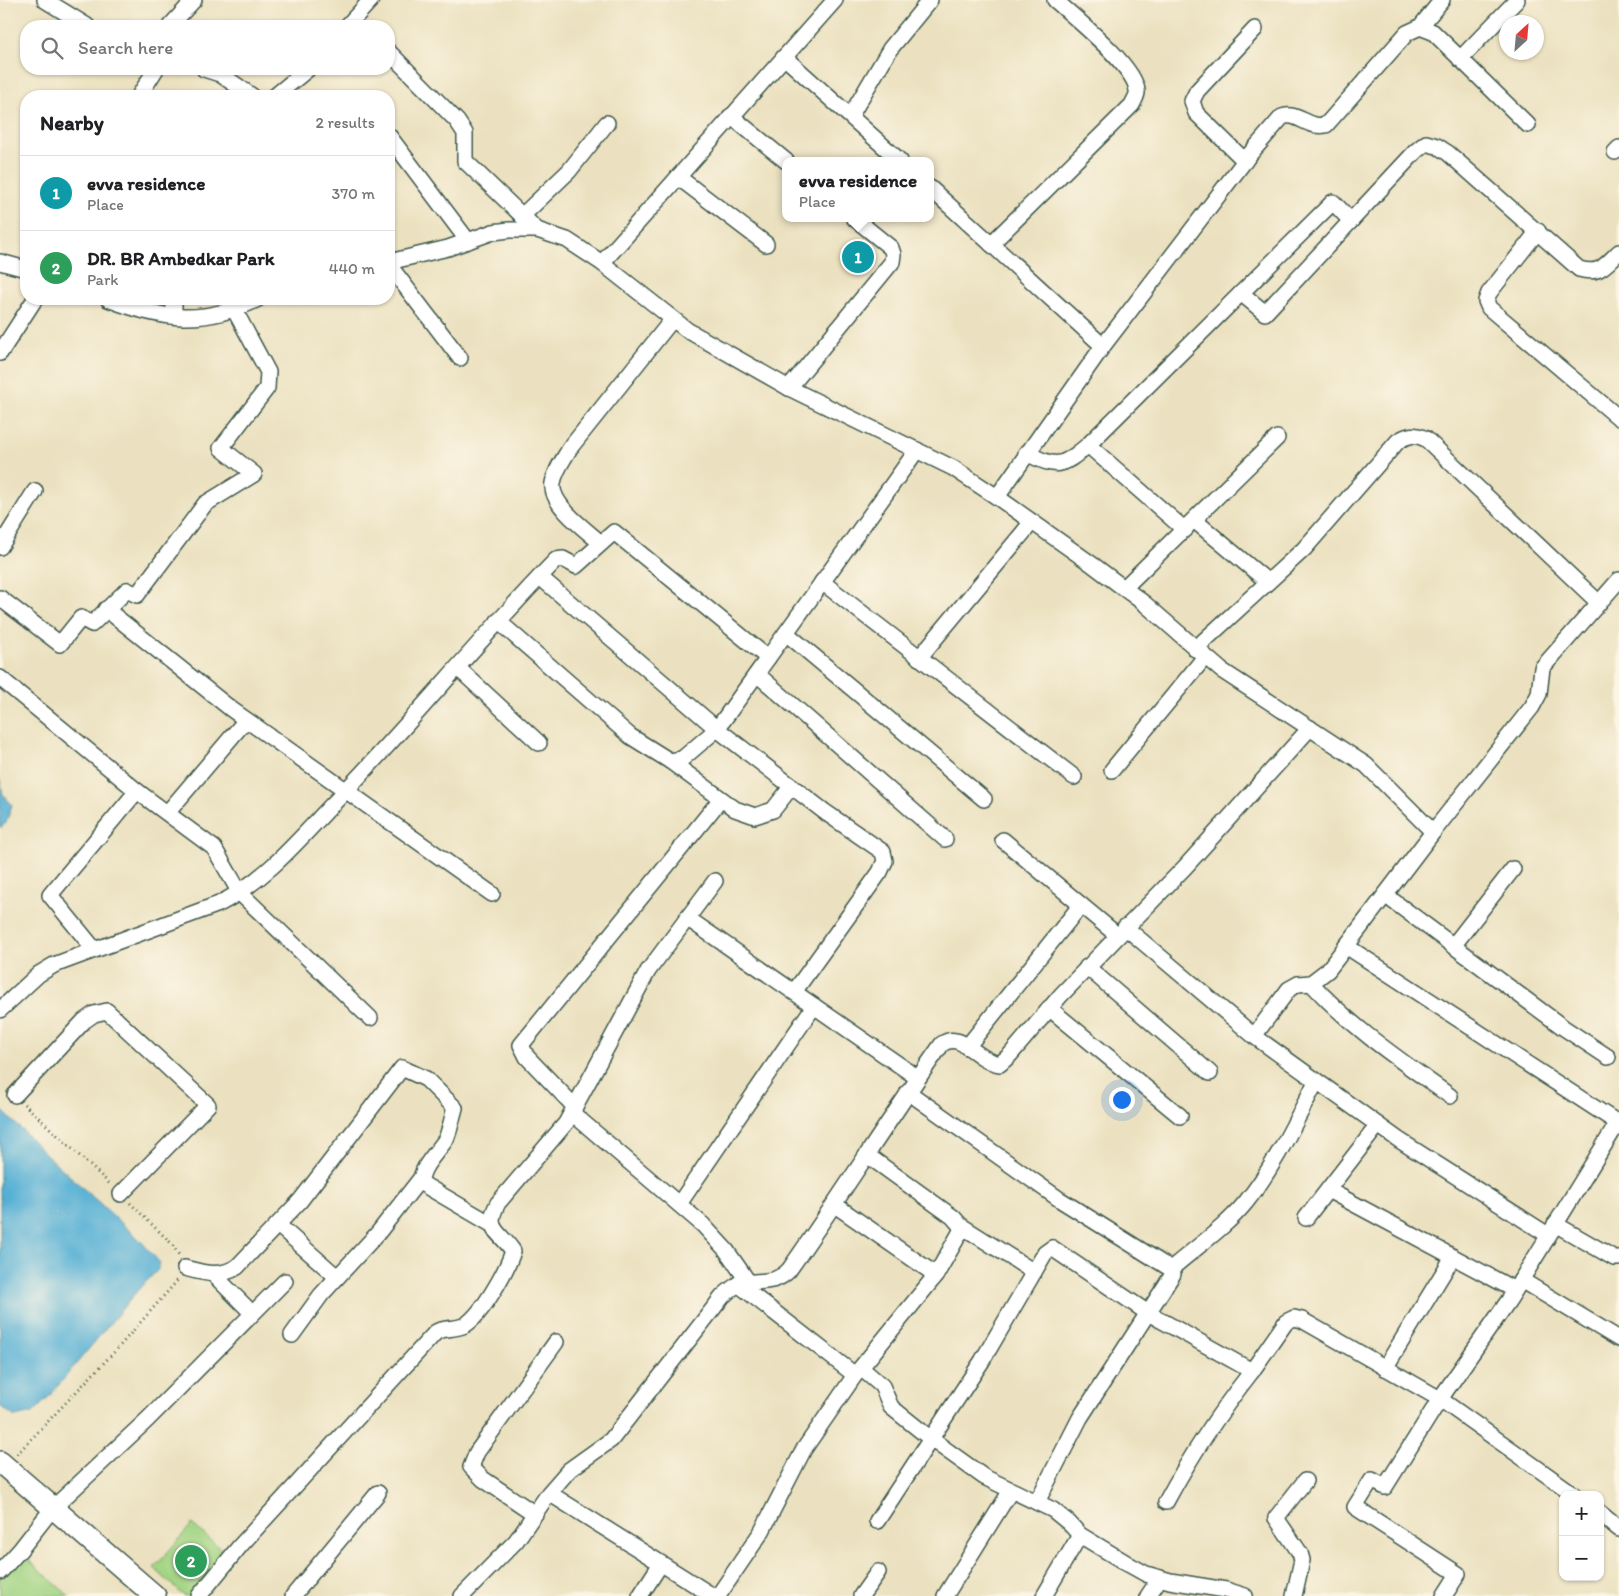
<!DOCTYPE html>
<html lang="en">
<head>
<meta charset="utf-8">
<style>
	body { margin:0; font-family:Itim,sans-serif; background:#f2f2f2; color:#202124 }
	.controls { position:absolute; right:15px; bottom:15px; display:grid; overflow:hidden; border-radius:10px; box-shadow:0 1px 4px #0004 }
	.controls button { width:45px; height:45px; display:grid; place-items:center; padding:0; border:0; border-bottom:1px solid #e0e0e0; background:#fff; color:#202124; font:25px sans-serif }
	.compass { position:absolute; left:1499px; top:15px; width:45px; height:45px; border-radius:50%; background:#fff; box-shadow:0 1px 4px #0004; rotate:26deg }
	.you { position:absolute; left:1121px; top:1099px; width:18px; height:18px; margin:-12px; border:4px solid #fff; border-radius:50%; background:#1a73e8; box-shadow:0 0 0 8px #1a73e833 }
	.badge { display:grid; place-items:center; width:32px; height:32px; border-radius:50%; background:#111827; color:#fff; font-size:16px; font-weight:700 }
	.pin { position:absolute; translate:-50% -50%; border:2px solid #fff; box-shadow:0 1px 5px #0006 }
	.popup { position:absolute; left:782px; top:157px; width:152px; height:65px; box-sizing:border-box; display:grid; place-content:center; border-radius:10px; background:#fff; filter:drop-shadow(0 1px 4px #0005); font-size:16px; white-space:nowrap; color:#757577 }
	.popup b { font-size:19px; color:#202124 }
	.popup::after { content:''; position:absolute; left:50%; top:100%; margin-left:-10px; border:10px solid transparent; border-top-color:#fff }
	.list { margin:0; padding:0; list-style:none }
	h2 { display:flex; justify-content:space-between; align-items:center; height:65px; margin:0; padding:0 20px; font-size:21px }
	h2 small { font-size:16px; font-weight:400; color:#757577 }
	.list li { display:grid; grid-template-columns:32px 1fr auto; gap:15px; align-items:center; box-sizing:border-box; height:75px; padding:0 20px; border-top:1px solid #e0e0e0 }
	.list b { display:block; font-size:19px; white-space:nowrap }
	.list p { margin:0; font-size:16px; white-space:nowrap; color:#757577 }
	.list em { font-size:16px; font-style:normal; color:#757577 }
	.icon { flex:none; width:28px; height:28px; fill:none; stroke:currentColor; stroke-width:2; stroke-linecap:round; stroke-linejoin:round }
	.map { position:relative; flex:none; width:1619px; height:1596px; overflow:hidden }
	.search { position:absolute; background:#fff; box-shadow:0 1px 4px #0004; left:20px; top:20px; width:375px; height:55px; display:flex; align-items:center; gap:12px; box-sizing:border-box; padding:0 18px; border-radius:20px; color:#757577; font-size:19px }
	.panel { position:absolute; background:#fff; box-shadow:0 1px 4px #0004; left:20px; top:90px; width:375px; height:215px; border-radius:20px }
	.map>svg:first-child { display:block }
	.green { fill:#a2d483; stroke:#60885c }
	.water { fill:#57b0d5; stroke:#3b7684 }
	.lines { fill:none; stroke-linecap:round; stroke-linejoin:round }
	.minor-casing { stroke:#3e5649; stroke-width:18 }
	.secondary-casing { stroke:#3e5649; stroke-width:24 }
	.path { stroke:#3e5649; stroke-width:3; stroke-dasharray:1 4; stroke-linecap:butt }
	.minor { stroke:#fff; stroke-width:15 }
	.secondary { stroke:#fff; stroke-width:21 }
</style>
</head>
<body>
<div class="map">
<svg width="1619" height="1596" viewBox="0 0 1619 1596">
	<rect width="100%" height="100%" fill="#fcf5e5"/>
	<filter id="ink" filterUnits="userSpaceOnUse"><feTurbulence type="fractalNoise" baseFrequency=".02" numOctaves="2"/><feDisplacementMap in="SourceGraphic" scale="10" xChannelSelector="R" yChannelSelector="G"/><feConvolveMatrix kernelMatrix="1 2 1 2 8 2 1 2 1" color-interpolation-filters="sRGB"/></filter>
	<filter id="wash" filterUnits="userSpaceOnUse"><feTurbulence type="fractalNoise" baseFrequency=".0096" numOctaves="4" result="noise"/><feDisplacementMap in="SourceGraphic" scale="20" xChannelSelector="R" yChannelSelector="G"/><feGaussianBlur stdDeviation="1.12" result="paint"/><feColorMatrix in="noise" values="0 0 0 0 0 0 0 0 0 0 0 0 0 0 0 0 0 1.4 0 .05"/><feComposite in="paint" operator="in"/></filter>
	<g filter="url(#wash)">
		<rect width="100%" height="100%" fill="#ebe1c0"/>
		<g class="green">
			<path d="M192 1524 228 1555 195 1596H184L154 1568Z"/>
			<path d="M22 1554 69 1596H0V1578Z"/>
		</g>
		<g class="water">
			<path d="M0 779 3 794 12 805 6 823 0 828Z"/>
			<path d="M0 1108 48 1156 141 1241 160 1263 157 1271 137 1291 47 1399 33 1413 15 1417 0 1406Z"/>
		</g>
	</g>
	<g filter="url(#ink)">
		<g class="lines">
			<defs>
				<g id="minor">
					<path d="M45 0 87 26"/>
					<path d="M170 26 194 0"/>
					<path d="M347 26 371 0"/>
					<path d="M1420 27 1442 0"/>
					<path d="M389 52 457 121 465 133V161L537 230"/>
					<path d="M784 57 900 161"/>
					<path d="M1460 59 1517 0"/>
					<path d="M204 69 220 74 252 96"/>
					<path d="M139 96 156 69"/>
					<path d="M275 96 308 69"/>
					<path d="M851 115 890 49 930 0"/>
					<path d="M731 116 786 161"/>
					<path d="M389 136 468 241"/>
					<path d="M1615 152 1619 148"/>
					<path d="M1245 161 1196 113 1192 101 1197 91 1255 29"/>
					<path d="M678 177 766 244"/>
					<path d="M930 188 1103 346"/>
					<path d="M522 216 569 171 607 123"/>
					<path d="M1538 231 1489 293 1486 301 1489 308 1619 418"/>
					<path d="M991 244 1132 105C1134 100 1138 95 1137 91 1136 67 1074 17 1055 0"/>
					<path d="M0 262 26 269"/>
					<path d="M389 262 448 248 493 232 509 230H537L567 240 602 263 687 330 789 388 953 468 997 497 1093 565 1145 604 1221 670 1366 765 1433 832 1532 707 1539 694 1542 668 1619 580"/>
					<path d="M602 263 835 0"/>
					<path d="M389 265 460 358"/>
					<path d="M1241 293 1265 313 1416 151 1426 143 1437 146 1448 153 1579 269C1600 275 1604 266 1619 252"/>
					<path d="M108 299C163 320 203 326 258 299"/>
					<path d="M174 316V299"/>
					<path d="M0 353 35 299"/>
					<path d="M789 388 892 262 893 254 891 248 854 218"/>
					<path d="M1088 445 1185 530"/>
					<path d="M1026 453C1057 468 1061 468 1088 445L1333 202 1351 221"/>
					<path d="M997 497 1103 346 1250 154 1282 117C1297 111 1308 129 1326 125L1407 33 1420 27 1433 32 1528 125"/>
					<path d="M1194 520 1268 582"/>
					<path d="M601 543C587 531 549 504 553 483 555 470 564 459 570 448L672 320"/>
					<path d="M0 547 35 491"/>
					<path d="M540 577 717 729 825 812 883 852 885 861 880 872 794 992"/>
					<path d="M822 582 1074 777"/>
					<path d="M1124 588 1277 438"/>
					<path d="M0 598 60 644 81 618 92 624 127 590 137 595 205 504 254 474 221 448 267 388 268 372 234 309"/>
					<path d="M106 609 231 709 492 894"/>
					<path d="M498 621 630 736 670 761 682 759 717 729 917 450"/>
					<path d="M786 633 984 799"/>
					<path d="M1195 649 1304 549 1398 441C1408 435 1415 433 1426 439L1599 603"/>
					<path d="M919 658 1032 522"/>
					<path d="M458 668 539 743"/>
					<path d="M757 674 945 839"/>
					<path d="M0 678 137 791 214 848 240 893 370 1018"/>
					<path d="M670 761 735 809 755 816 773 810 792 786"/>
					<path d="M1112 770 1205 657"/>
					<path d="M168 812 246 720"/>
					<path d="M1003 840 1117 935"/>
					<path d="M1385 895 1564 1028 1608 1057"/>
					<path d="M687 918 918 1078"/>
					<path d="M1125 927 1254 1036 1399 1140 1548 1235"/>
					<path d="M1346 946 1618 1123"/>
					<path d="M1453 946 1513 869"/>
					<path d="M94 949 50 895 137 791"/>
					<path d="M1087 967 1210 1073"/>
					<path d="M1311 983C1353 1029 1400 1060 1450 1096"/>
					<path d="M1049 1008 1180 1116"/>
					<path d="M0 1010 39 974 54 965 219 904C264 881 296 843 330 807 408 727 478 640 556 560L563 559 576 566 614 532 768 658"/>
					<path d="M1254 1036 1289 989 1298 984 1311 983 1328 970 1433 832"/>
					<path d="M967 1047 1081 905"/>
					<path d="M908 1092 1059 1199 1171 1269 1173 1274 1080 1418 1037 1502"/>
					<path d="M15 1095 84 1021 94 1014 107 1011 208 1105 121 1194"/>
					<path d="M575 1107 527 1057 521 1045 721 799"/>
					<path d="M572 1113 703 1225 726 1250 749 1283"/>
					<path d="M1328 1190 1515 1290"/>
					<path d="M679 1204 814 1006"/>
					<path d="M835 1205 936 1275 961 1231 960 1225 953 1217 867 1155"/>
					<path d="M1306 1218 1378 1125"/>
					<path d="M1555 1224 1614 1258H1619"/>
					<path d="M278 1225 337 1277"/>
					<path d="M960 1225 1034 1272"/>
					<path d="M185 1268C204 1273 219 1278 237 1267L300 1201 402 1068 426 1079 455 1108C452 1118 450 1130 446 1139 438 1152 420 1167 421 1183L491 1224"/>
					<path d="M1171 1269C1196 1247 1225 1228 1246 1202 1275 1166 1295 1122 1316 1082"/>
					<path d="M214 1275 252 1313"/>
					<path d="M1521 1280 1619 1339"/>
					<path d="M738 1284 855 1375"/>
					<path d="M292 1335 321 1295 378 1233 421 1178"/>
					<path d="M861 1368 882 1386 891 1407 931 1439 984 1477 1053 1510 1069 1523 1080 1535 1128 1564 1146 1574 1170 1581 1226 1590 1245 1596"/>
					<path d="M1385 1368 1453 1257"/>
					<path d="M1252 1371 1286 1322 1294 1318 1302 1320 1440 1399 1575 1495"/>
					<path d="M1600 1513 1619 1529"/>
					<path d="M535 1514 483 1479 471 1467 477 1452 556 1342"/>
					<path d="M877 1521 982 1361 1045 1253 1052 1248 1148 1313 1252 1371C1219 1413 1191 1455 1166 1502"/>
					<path d="M0 1572 20 1550 52 1509 148 1419 285 1281"/>
					<path d="M199 1596 240 1546 436 1332C445 1327 456 1330 465 1325 482 1315 507 1270 513 1251 500 1231 483 1230 498 1203L566 1123 648 971 715 881"/>
					<path d="M293 1596 378 1493"/>
					<path d="M462 1596 516 1541 549 1493"/>
					<path d="M640 1596 660 1565"/>
					<path d="M713 1596 549 1493 569 1470 611 1440 723 1296C728 1292 734 1286 739 1284 758 1279 774 1286 789 1270 841 1196 889 1119 942 1044 962 1030 977 1062 1000 1064L1010 1055 1061 995 1185 867 1310 728"/>
					<path d="M718 1596 762 1531 804 1449 855 1375 936 1275"/>
					<path d="M861 1596 878 1572"/>
					<path d="M945 1596 1010 1492"/>
					<path d="M1044 1596 1080 1535"/>
					<path d="M1148 1596 1160 1578"/>
					<path d="M1294 1596 1302 1560 1300 1553 1276 1518 1305 1481"/>
					<path d="M1444 1596 1458 1574 1355 1507 1372 1480 1385 1487 1440 1399 1509 1300 1619 1121"/>
				</g>
				<path id="secondary" d="M0 1462 155 1596"/>
			</defs>
			<use href="#minor" class="minor-casing"/>
			<use href="#secondary" class="secondary-casing"/>
			<g class="path">
				<path d="M24 1104 111 1185"/>
				<path d="M130 1203 172 1244 179 1255"/>
				<path d="M17 1454 118 1348 178 1280"/>
			</g>
			<use href="#minor" class="minor"/>
			<use href="#secondary" class="secondary"/>
		</g>
	</g>
</svg>
<div class="controls">
<button>+</button>
<button>−</button>
</div>
<svg class="compass" viewBox="-18 -18 36 36"><path d="M0-13l5 13h-10z" fill="#e53935"/><path d="M0 13l5-13h-10z" fill="#757577"/></svg>
<div class="you"></div>
<div class="pin badge" style="left:858px;top:257px;background:#0f9aa8">1</div>
<div class="popup"><b>evva residence</b>Place</div>
<div class="pin badge" style="left:191px;top:1561px;background:#2e9e5b">2</div>
<div class="search"><svg class="icon" aria-label="search" viewBox="0 0 24 24"><circle cx="10" cy="10" r="6"/><path d="M15 15l6 6"/></svg>Search here</div>
<section class="panel">
<h2>Nearby<small>2 results</small></h2>
<ul class="list">
<li><span class="badge" style="background:#0f9aa8">1</span><div><b>evva residence</b><p>Place</p></div><em>370 m</em></li>
<li><span class="badge" style="background:#2e9e5b">2</span><div><b>DR. BR Ambedkar Park</b><p>Park</p></div><em>440 m</em></li>
</ul>
</section>
</div>
</body>
</html>
